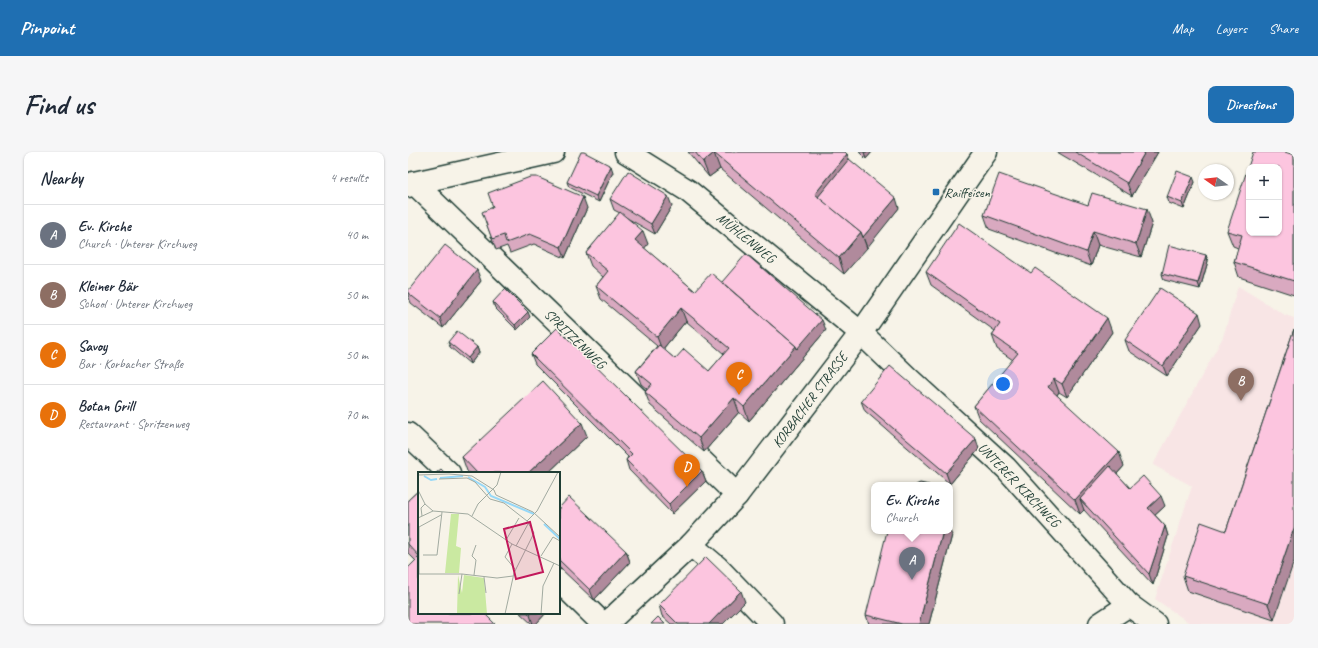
<!DOCTYPE html>
<html lang="en">
<head>
<meta charset="utf-8">
<style>
	body { margin:0; font-family:Caveat,sans-serif; background:#f6f6f7; color:#1f2937 }
	.controls { position:absolute; right:12px; top:12px; display:grid; overflow:hidden; border-radius:8px; box-shadow:0 1px 3px #0004 }
	.controls button { width:36px; height:36px; display:grid; place-items:center; padding:0; border:0; border-bottom:1px solid #e0e1e3; background:#fff; color:#1f2937; font:20px sans-serif }
	.compass { position:absolute; left:790px; top:12px; width:36px; height:36px; border-radius:50%; background:#fff; box-shadow:0 1px 3px #0004; rotate:284deg }
	.you { position:absolute; left:595px; top:232px; width:14px; height:14px; margin:-10px; border:3px solid #fff; border-radius:50%; background:#1a73e8; box-shadow:0 0 0 6px #1a73e833 }
	.badge { display:grid; place-items:center; width:26px; height:26px; border-radius:50%; background:#1f6fb2; color:#fff; font-size:13px; font-weight:700 }
	.pin { position:absolute; translate:-50% -33px; filter:drop-shadow(0 1px 2px #0008) }
	.pin::after { content:''; position:absolute; top:21px; width:14px; height:12px; background:inherit; clip-path:polygon(0 0,100% 0,50% 100%) }
	.popup { position:absolute; left:463px; top:330px; width:82px; height:52px; box-sizing:border-box; display:grid; place-content:center; border-radius:8px; background:#fff; filter:drop-shadow(0 1px 3px #0005); font-size:13px; white-space:nowrap; color:#747a83 }
	.popup b { font-size:15px; color:#1f2937 }
	.popup::after { content:''; position:absolute; left:50%; top:100%; margin-left:-8px; border:8px solid transparent; border-top-color:#fff }
	.list { margin:0; padding:0; list-style:none }
	h2 { display:flex; justify-content:space-between; align-items:center; height:52px; margin:0; padding:0 16px; font-size:17px }
	h2 small { font-size:13px; font-weight:400; color:#747a83 }
	.list li { display:grid; grid-template-columns:26px 1fr auto; gap:12px; align-items:center; box-sizing:border-box; height:60px; padding:0 16px; border-top:1px solid #e0e1e3 }
	.list b { display:block; font-size:15px; white-space:nowrap }
	.list p { margin:0; font-size:13px; white-space:nowrap; color:#747a83 }
	.list em { font-size:13px; font-style:normal; color:#747a83 }
	.map { position:relative; flex:none; width:886px; height:472px; overflow:hidden; border-radius:8px }
	header { display:flex; align-items:center; gap:24px; box-sizing:border-box; height:56px; padding:0 20px; background:#1f6fb2; color:#fff }
	header strong { font-size:19px }
	nav { display:flex; gap:22px; margin-inline-start:auto; font-size:14px }
	.intro { display:flex; align-items:center; justify-content:space-between; box-sizing:border-box; height:96px; padding:0 24px }
	h1 { margin:0; font-size:28px }
	.button { padding:10px 18px; border-radius:8px; background:#1f6fb2; color:#fff; font-size:14px; font-weight:700 }
	main { display:flex; gap:24px; padding:0 24px }
	aside { flex:1; background:#fff; border-radius:8px; box-shadow:0 1px 3px #0004 }
	.map>svg:first-child { display:block }
	.built { fill:#f8e5e5 }
	.lines { fill:none; stroke-linecap:round; stroke-linejoin:round }
	.minor-casing { stroke:#1f3d34; stroke-width:25 }
	.minor { stroke:#f7f3e8; stroke-width:22 }
	.wall { fill:#d9a9c0; stroke:#1f3d34; fill-rule:evenodd }
	.shaded-wall { fill:#b08a9c; stroke:#1f3d34 }
	.building { fill:#fcc5df; stroke:#1f3d34; fill-rule:evenodd }
	.poi-dot { fill:#1f6fb2; stroke:#f7f3e8; stroke-width:1.5 }
	.labels { text-anchor:middle; dominant-baseline:central; stroke-width:3; stroke-linejoin:round; paint-order:stroke }
	.poi-label { font-size:14px; fill:#1f3d34; stroke:#f7f3e8; text-anchor:start }
	.street-label { font-size:14px; fill:#1f3d34; stroke:#f7f3e8 }
	.inset-river { fill:none; stroke:#96d8f8; stroke-width:2 }
	.inset-road { fill:none; stroke:#a1aaa0; stroke-width:1 }
	.view { fill:#c2185b; fill-opacity:0.15; stroke:#c2185b; stroke-width:2 }
	.inset-edge { fill:none; stroke:#1f3d34; stroke-width:2 }
</style>
</head>
<body>
<header>
<strong>Pinpoint</strong>
<nav><a>Map</a><a>Layers</a><a>Share</a></nav>
</header>
<div class="intro"><h1>Find us</h1><a class="button">Directions</a></div>
<main>
<aside>
<h2>Nearby<small>4 results</small></h2>
<ul class="list">
<li><span class="badge" style="background:#6b7280">A</span><div><b>Ev. Kirche</b><p>Church · Unterer Kirchweg</p></div><em>40 m</em></li>
<li><span class="badge" style="background:#8d6e63">B</span><div><b>Kleiner Bär</b><p>School · Unterer Kirchweg</p></div><em>50 m</em></li>
<li><span class="badge" style="background:#e8710a">C</span><div><b>Savoy</b><p>Bar · Korbacher Straße</p></div><em>50 m</em></li>
<li><span class="badge" style="background:#e8710a">D</span><div><b>Botan Grill</b><p>Restaurant · Spritzenweg</p></div><em>70 m</em></li>
</ul>
</aside>
<div class="map">
<svg width="886" height="472" viewBox="0 0 886 472">
	<rect width="100%" height="100%" fill="#f7f3e8"/>
	<filter id="ink" filterUnits="userSpaceOnUse"><feTurbulence type="fractalNoise" baseFrequency=".025" numOctaves="2"/><feDisplacementMap in="SourceGraphic" scale="8" xChannelSelector="R" yChannelSelector="G"/><feConvolveMatrix kernelMatrix="1 2 1 2 8 2 1 2 1" color-interpolation-filters="sRGB"/></filter>
	<g filter="url(#ink)">
		<path class="built" d="M830 134 877 163 886 166V472H783L747 447 784 334 745 313 815 185Z"/>
		<g class="lines">
			<defs>
				<g id="minor">
					<path d="M218 0 279 38 453 181 501 227 598 316 721 453 747 472"/>
					<path d="M6 31 329 343"/>
					<path d="M0 34 6 31 145 0"/>
					<path d="M0 282 41 321"/>
					<path d="M283 393 309 415 364 472"/>
					<path d="M151 429 195 472"/>
					<path d="M198 472 283 393 329 343 453 181 578 0"/>
					<path d="M692 472 721 453"/>
				</g>
			</defs>
			<use href="#minor" class="minor-casing"/>
			<use href="#minor" class="minor"/>
		</g>
		<g class="wall">
			<path d="M280 0H437L439 2 441 7 491 56 436 122 312 17 301 25Z"/>
			<path d="M451 0H464L458 7Z"/>
			<path d="M649 0H750L724 44Z"/>
			<path d="M886 3V143L831 125 826 110 830 96 825 94 819 79Z"/>
			<path d="M205 20 191 50 161 35 159 30Z"/>
			<path d="M787 30 776 57 761 51 759 45Z"/>
			<path d="M202 47 264 54 247 82 219 66 240 92 236 96 287 139 314 130 418 178 341 269 331 260 296 300 242 253 237 240 239 237 233 232 228 219 249 194 193 147 188 134 195 125 183 114 178 101 212 61 206 58ZM278 169 316 202 301 219 267 207 255 197Z"/>
			<path d="M680 53 744 71 733 105 690 93 683 114 581 77 576 63Z"/>
			<path d="M179 56 157 106 126 92 102 101 99 94 88 98 78 70Z"/>
			<path d="M798 103 800 109 792 137 756 128 754 122Z"/>
			<path d="M518 120 704 180 659 245 651 240 649 243 716 314 709 322 722 336 757 354 747 363 757 374 760 384 745 433 676 358 672 362 571 267 566 254 605 208 589 197 584 183 587 179 523 133Z"/>
			<path d="M73 129 35 176 3 151 0 143V139Z"/>
			<path d="M85 150 122 165 109 178 87 156Z"/>
			<path d="M794 172 759 224 721 199 717 188Z"/>
			<path d="M886 177 866 468 780 439 775 424 818 379Z"/>
			<path d="M40 190 69 195 71 201 62 212 42 195Z"/>
			<path d="M123 202 294 319 298 329 264 362 221 318 218 308 220 305 127 212Z"/>
			<path d="M453 249 571 297 542 332 457 259Z"/>
			<path d="M179 284 140 321H61L59 319 54 305Z"/>
			<path d="M11 338V461L8 409 0 401V348Z"/>
			<path d="M151 356 218 399 222 410 186 448 151 415Z"/>
			<path d="M544 383 521 472H461L458 463Z"/>
			<path d="M337 450 315 472H263L254 464 251 453Z"/>
			<path d="M112 461H138L128 472H124Z"/>
		</g>
		<g class="shaded-wall">
			<path d="M456 0H464L458 7Z"/>
			<path d="M737 0H750L724 44 719 31Z"/>
			<path d="M306 1 312 17 301 25 295 10Z"/>
			<path d="M439 2 445 17 416 53 407 42Z"/>
			<path d="M203 14 205 20 191 50 188 44Z"/>
			<path d="M785 25 787 30 776 57 774 51Z"/>
			<path d="M260 44 264 54 247 82 243 72Z"/>
			<path d="M175 45 179 56 157 106 153 95Z"/>
			<path d="M488 46 491 56 459 96 455 85Z"/>
			<path d="M739 57 744 71 733 105 728 92Z"/>
			<path d="M235 79 240 92 232 102 227 88Z"/>
			<path d="M685 79 690 93 683 114 678 100Z"/>
			<path d="M453 80 459 96 436 122 431 106Z"/>
			<path d="M798 103 800 109 792 137 790 131Z"/>
			<path d="M69 118 73 129 35 176 32 166Z"/>
			<path d="M273 156 278 169 254 198 249 185Z"/>
			<path d="M120 160 122 165 109 178 107 173Z"/>
			<path d="M791 161 794 172 759 224 755 214Z"/>
			<path d="M699 166 704 180 659 245 654 232Z"/>
			<path d="M414 168 418 178 341 269 336 255 388 194Z"/>
			<path d="M69 195 71 201 62 212 60 206Z"/>
			<path d="M646 227 651 240 645 248 640 235Z"/>
			<path d="M326 246 331 260 296 300 291 286Z"/>
			<path d="M174 271 179 284 140 321H120Z"/>
			<path d="M568 287 571 297 542 332 538 321Z"/>
			<path d="M711 300 716 314 679 355 672 347 676 358 672 362 667 348Z"/>
			<path d="M294 319 298 329 264 362 261 352Z"/>
			<path d="M753 344 757 354 744 366 740 356Z"/>
			<path d="M757 374 760 384 745 433 741 422Z"/>
			<path d="M886 376V409L866 468 860 452Z"/>
			<path d="M535 379H542L544 383 521 472H511Z"/>
			<path d="M218 399 222 410 186 448 182 438Z"/>
			<path d="M333 439 337 450 315 472H301Z"/>
			<path d="M124 461H138L128 472H125L122 463Z"/>
		</g>
		<g class="building">
			<path d="M173 0H176L203 14 188 44 159 30Z"/>
			<path d="M287 0H437L439 2 407 42 453 80 431 106 306 1 295 10Z"/>
			<path d="M667 0H737L719 31Z"/>
			<path d="M845 0H877L886 3V129L826 110 834 83 819 79ZM841 15H871V81H841Z"/>
			<path d="M441 7 488 46 455 85 453 80 410 45Z"/>
			<path d="M220 19 260 44 243 72 202 47Z"/>
			<path d="M769 19 785 25 774 51 759 45Z"/>
			<path d="M591 22 680 53 684 41 739 57 728 92 685 79 678 100 576 63Z"/>
			<path d="M122 25H129L175 45 153 95 122 82 98 91 96 83 84 87 74 60 85 55 80 41Z"/>
			<path d="M212 60 235 79 227 88 287 139 303 121 388 194 336 255 326 246 291 286 237 240 244 232 228 219 251 193 267 207 276 197 301 219 321 196 273 156 249 185 188 134 200 119 178 101Z"/>
			<path d="M551 71 623 121 627 116 699 166 654 232 646 227 640 235 711 300 667 348 566 254 610 201 584 183 592 172 518 120Z"/>
			<path d="M37 93 69 118 32 166 0 141V139Z"/>
			<path d="M761 93 798 103 790 131 754 122Z"/>
			<path d="M338 102 414 168 389 197 388 194 314 130Z"/>
			<path d="M752 136 791 161 755 214 717 188Z"/>
			<path d="M97 137 120 160 107 173 85 150Z"/>
			<path d="M149 176 294 319 261 352 218 308 224 302 123 202Z"/>
			<path d="M886 177V376L860 452 775 424 793 370 818 379Z"/>
			<path d="M49 179 69 195 60 206 40 190Z"/>
			<path d="M482 214 568 287 538 321 453 249Z"/>
			<path d="M135 229 174 271 120 321H69L54 305Z"/>
			<path d="M702 314 722 336 735 324 753 344 740 356 757 374 741 422 672 347Z"/>
			<path d="M33 317 37 321H28Z"/>
			<path d="M512 331 521 333H508Z"/>
			<path d="M11 338V404L0 392V348Z"/>
			<path d="M161 345 218 399 182 438 151 408V356Z"/>
			<path d="M479 379H535L511 472H494L458 463Z"/>
			<path d="M11 405V461H76L87 472H0V416Z"/>
			<path d="M298 405 333 439 301 472H270L251 453Z"/>
			<path d="M120 461H124L122 463Z"/>
			<path d="M250 465 257 472H243Z"/>
		</g>
	</g>
	<rect class="poi-dot" x="524" y="36" width="8" height="8" rx="2"/>
	<g class="labels">
		<g class="poi-label">
			<text x="536" y="40">Raiffeisen</text>
		</g>
		<g class="street-label">
			<text transform="translate(338 86) rotate(39)">MÜHLENWEG</text>
			<text transform="translate(167 187) rotate(44)">SPRITZENWEG</text>
			<text transform="translate(402 248) rotate(-53)">KORBACHER STRASSE</text>
			<text transform="translate(611 333) rotate(46)">UNTERER KIRCHWEG</text>
		</g>
	</g>
	<g transform="translate(10 320)">
		<rect width="142" height="142" fill="#f7f3e8"/>
		<path d="M33 42H41L38 74 43 76 41 101H27ZM40 103 44 121 46 103 66 106 69 142H39Z" fill="#cae9a1"/>
		<path class="inset-river" d="M6 4 13 8 19 7M50 5 67 15 73 24 116 42M22 6 45 4M126 52 142 67"/>
		<path class="inset-road" d="M0 3 31 2 54 4 76 18 78 23 115 40 142 65M21 7 49 6 57 10 72 27 86 31 109 49M0 18 7 32 15 39 50 42 94 72 142 94M4 44 3 36 7 32M54 44 60 32 79 13 83 0M0 46 15 39M1 55 23 43M88 68 101 46M94 72 87 85 97 97M98 74 110 52M5 83H19L24 40M123 84 135 65 142 69M0 102H44L79 106 95 104M1 102V55M56 103 58 88 54 84 58 73M66 105 68 121M41 122 44 102M87 142 96 101 116 61 109 49 119 39 140 0M123 142 125 114 136 91"/>
		<path class="view" d="M112 50 125 100 98 107 86 57Z"/>
		<rect width="142" height="142" class="inset-edge"/>
	</g>
</svg>
<div class="controls">
<button>+</button>
<button>−</button>
</div>
<svg class="compass" viewBox="-18 -18 36 36"><path d="M0-13l5 13h-10z" fill="#e53935"/><path d="M0 13l5-13h-10z" fill="#747a83"/></svg>
<div class="you"></div>
<div class="pin badge" style="left:504px;top:428px;background:#6b7280">A</div>
<div class="popup"><b>Ev. Kirche</b>Church</div>
<div class="pin badge" style="left:833px;top:249px;background:#8d6e63">B</div>
<div class="pin badge" style="left:331px;top:243px;background:#e8710a">C</div>
<div class="pin badge" style="left:279px;top:335px;background:#e8710a">D</div>
</div>
</main>
</body>
</html>
